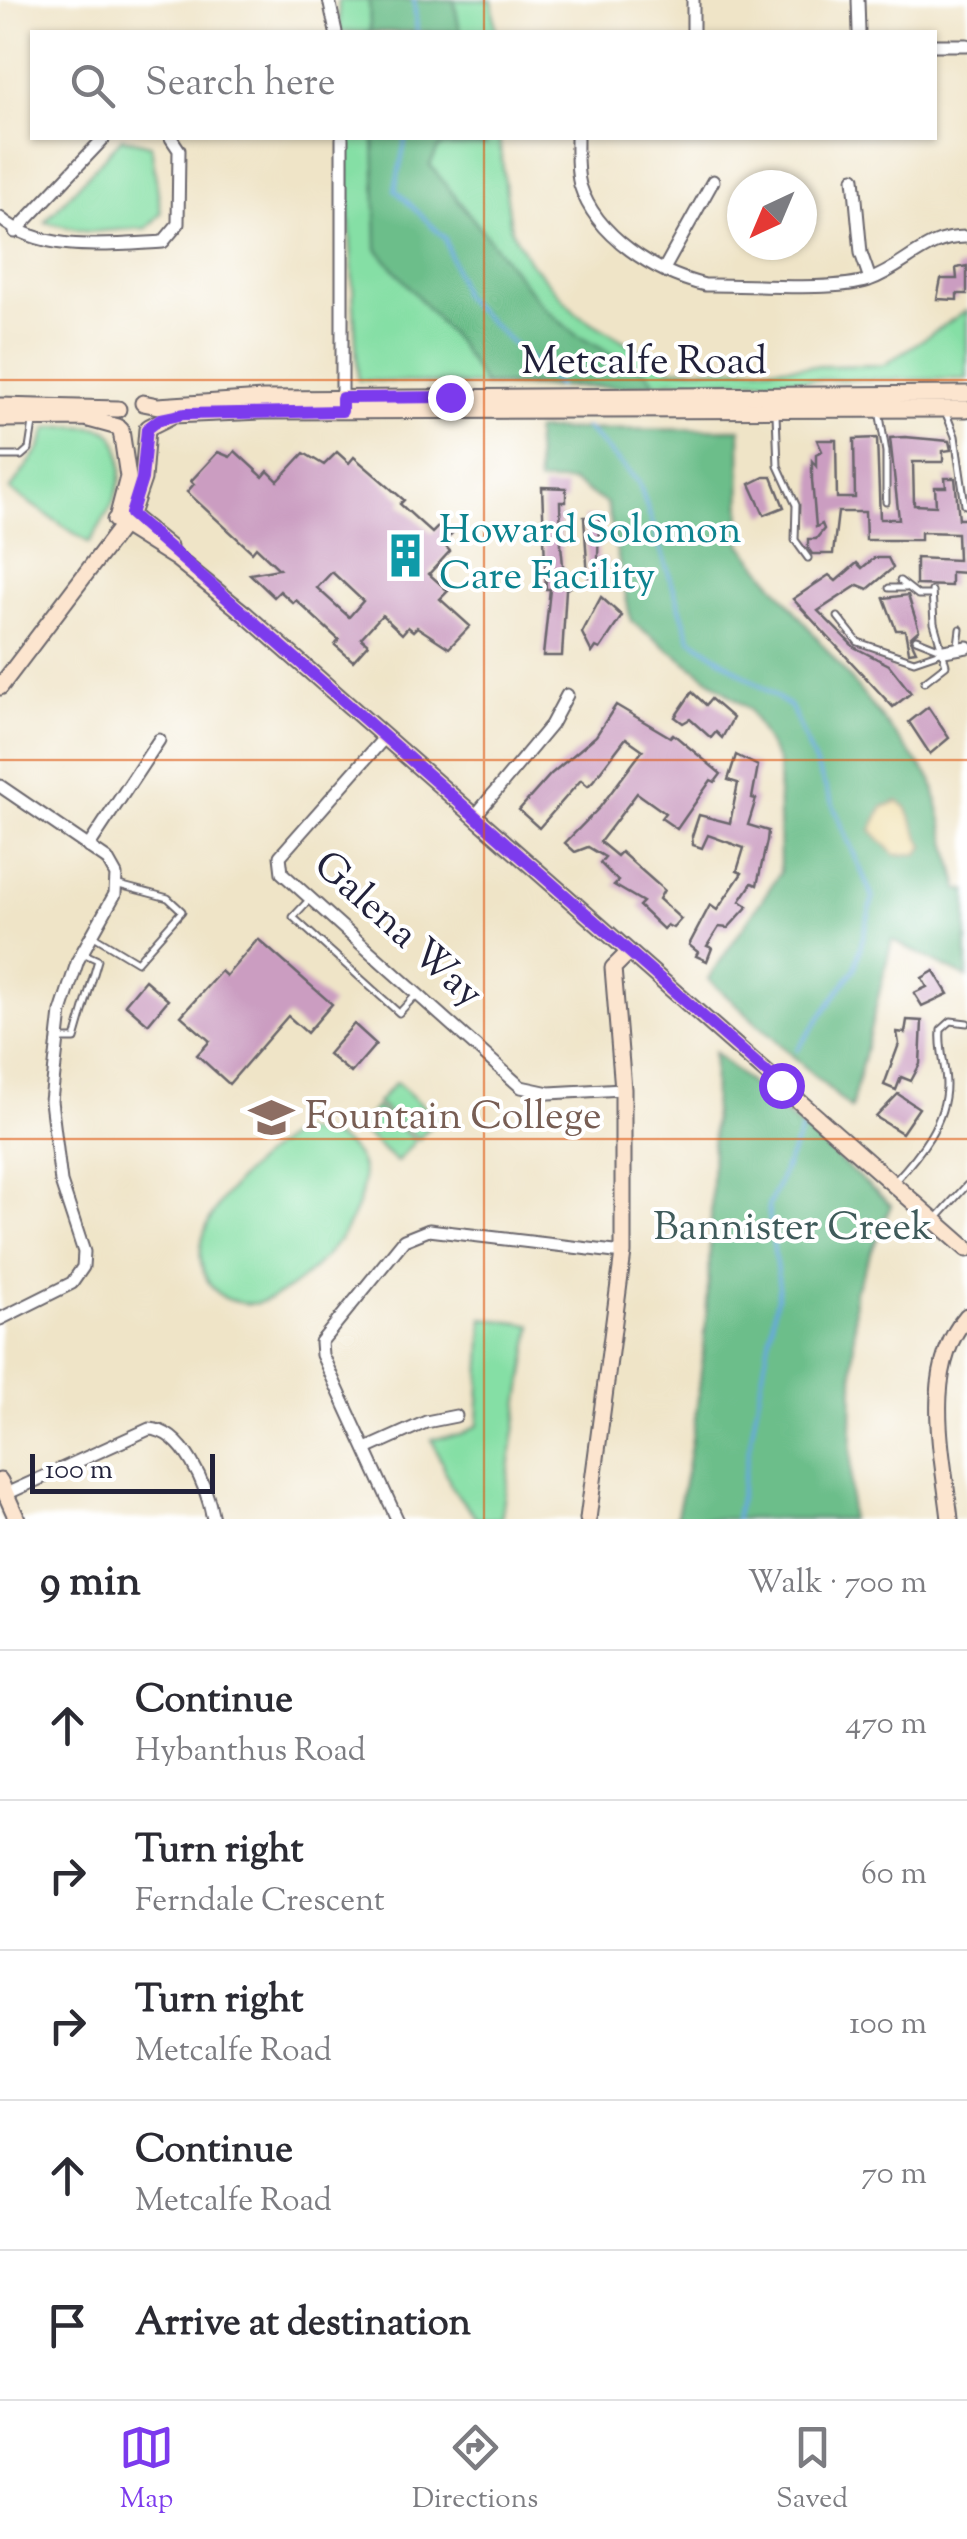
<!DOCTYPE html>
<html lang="en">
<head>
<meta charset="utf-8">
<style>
	body { margin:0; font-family:"Sorts Mill Goudy",serif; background:#f7f7f7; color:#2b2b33 }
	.compass { position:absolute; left:727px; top:170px; width:90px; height:90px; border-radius:50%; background:#fff; box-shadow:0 2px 8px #0004; rotate:224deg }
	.scale { position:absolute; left:30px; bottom:25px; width:185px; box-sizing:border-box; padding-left:10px; border:5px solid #22223b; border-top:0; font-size:28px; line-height:35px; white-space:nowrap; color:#22223b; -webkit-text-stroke:8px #fff; paint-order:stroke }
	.stop { position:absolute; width:30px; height:30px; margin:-22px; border:8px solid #7c3aed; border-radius:50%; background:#fff }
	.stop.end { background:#7c3aed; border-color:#fff; box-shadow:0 2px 10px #0008 }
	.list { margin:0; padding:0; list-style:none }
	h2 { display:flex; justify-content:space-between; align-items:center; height:130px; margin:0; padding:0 40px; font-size:42px }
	h2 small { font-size:32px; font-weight:400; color:#7c7c81 }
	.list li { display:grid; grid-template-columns:65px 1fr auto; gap:30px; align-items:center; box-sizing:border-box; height:150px; padding:0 40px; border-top:2px solid #e1e1e2 }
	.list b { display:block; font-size:38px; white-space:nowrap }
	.list p { margin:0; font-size:32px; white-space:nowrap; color:#7c7c81 }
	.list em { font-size:32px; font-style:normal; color:#7c7c81 }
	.icon { flex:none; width:55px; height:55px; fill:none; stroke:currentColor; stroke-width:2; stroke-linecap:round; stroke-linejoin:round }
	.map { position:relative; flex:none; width:967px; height:1519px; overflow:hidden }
	.search { position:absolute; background:#fff; box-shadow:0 2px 8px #0004; left:30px; right:30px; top:30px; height:110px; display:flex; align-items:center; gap:25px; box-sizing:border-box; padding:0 35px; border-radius:0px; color:#7c7c81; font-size:38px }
	.sheet { height:880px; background:#fff }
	nav { display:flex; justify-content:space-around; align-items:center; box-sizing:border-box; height:140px; border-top:2px solid #e1e1e2; background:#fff; font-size:28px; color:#7c7c81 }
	nav a { display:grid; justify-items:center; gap:5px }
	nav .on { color:#7c3aed }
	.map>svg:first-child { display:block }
	.green { fill:#85dfa5; stroke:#548070; stroke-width:2.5 }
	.forest { fill:#6cbe8a; stroke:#477062; stroke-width:2.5 }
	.sand { fill:#eeda9e; stroke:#887e6c; stroke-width:2.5 }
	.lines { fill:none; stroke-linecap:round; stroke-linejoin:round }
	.stream { stroke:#66a9db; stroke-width:4 }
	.building { fill:#cb9dc1; fill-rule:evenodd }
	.lane-casing { stroke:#6a666c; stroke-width:9 }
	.street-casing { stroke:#6a666c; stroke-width:15 }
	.secondary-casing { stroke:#6a666c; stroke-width:19 }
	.lane { stroke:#fff; stroke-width:5 }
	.street { stroke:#fff; stroke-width:11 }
	.secondary { stroke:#fce5cf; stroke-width:15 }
	.route { stroke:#7c3aed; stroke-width:12 }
	.grid { fill:none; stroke:#de560e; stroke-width:2.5; stroke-opacity:0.55 }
	.labels { text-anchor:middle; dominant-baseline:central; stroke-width:8; stroke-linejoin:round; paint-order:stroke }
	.street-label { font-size:40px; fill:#22223b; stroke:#fff }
	.culture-label { font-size:40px; fill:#0d838f; stroke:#fff; text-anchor:start }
	.education-label { font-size:40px; fill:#785e54; stroke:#fff; text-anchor:start }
	.park-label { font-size:40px; fill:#405b5b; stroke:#fff }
</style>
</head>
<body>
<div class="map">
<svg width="967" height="1519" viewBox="0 0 967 1519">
	<rect width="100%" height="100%" fill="#fff"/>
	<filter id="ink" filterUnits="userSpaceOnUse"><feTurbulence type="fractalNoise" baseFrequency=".01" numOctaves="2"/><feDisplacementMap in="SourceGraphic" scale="20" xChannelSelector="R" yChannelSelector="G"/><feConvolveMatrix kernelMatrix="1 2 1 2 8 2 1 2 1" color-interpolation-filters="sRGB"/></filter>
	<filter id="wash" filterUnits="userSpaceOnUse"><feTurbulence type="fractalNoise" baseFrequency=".0048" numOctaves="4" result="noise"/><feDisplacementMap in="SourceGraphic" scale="40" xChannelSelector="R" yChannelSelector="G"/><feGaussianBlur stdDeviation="2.25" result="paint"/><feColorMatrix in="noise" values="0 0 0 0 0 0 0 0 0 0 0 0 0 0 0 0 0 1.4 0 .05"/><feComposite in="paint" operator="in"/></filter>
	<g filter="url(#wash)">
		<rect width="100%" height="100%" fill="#efe4c7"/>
		<g class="green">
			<path d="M338 0H492L496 32H340Z"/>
			<path d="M122 138 151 145 161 213 147 228 87 232 45 222Z"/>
			<path d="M345 138H499L511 229 529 261 577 314 672 369 884 365 967 310V379L672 381 622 387H517L358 380Z"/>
			<path d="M54 427C69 427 88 425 103 429 112 432 115 438 118 446 129 484 109 512 89 543L10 490 40 448 47 429Z"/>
			<path d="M396 1082 437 1118 419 1139 377 1103Z"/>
			<path d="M376 1107 415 1141 397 1162 358 1128Z"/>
			<path d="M299 1131C429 1139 332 1279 261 1302 249 1306 227 1302 218 1293 162 1241 255 1155 299 1131Z"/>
			<path d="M483 1318 532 1325 501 1519H477L452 1488 432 1439 461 1435 478 1425Z"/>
		</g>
		<g class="forest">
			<path d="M369 0H454L460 32H370Z"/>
			<path d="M374 138H488L486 145 439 147 430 165 544 308 576 335 648 373 655 383 622 387 484 384 459 345 377 249Z"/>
			<path d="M740 429 741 544 932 780 959 890H967V978L892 940 851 1109 708 979 780 873 778 762 749 709 631 621 607 504 572 482H538L535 430Z"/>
			<path d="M714 1052 891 1205 855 1291 850 1519H676C713 1366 712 1209 714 1052Z"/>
		</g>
		<path class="sand" d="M898 801 906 807 924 847 918 854 895 855 871 830 883 807Z"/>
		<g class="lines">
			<g class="stream">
				<path d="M414 0 417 32"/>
				<path d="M406 138 395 190 445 238 463 297 558 386"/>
				<path d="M586 428 639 483 690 638 791 707 873 898 855 968 797 1050"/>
				<path d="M736 1519 779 1286 768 1207 802 1129"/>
			</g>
		</g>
		<g id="blocks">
			<g class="building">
				<path d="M967 266V294H957V300L937 299 941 279H957L956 268Z"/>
				<path d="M905 437 949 441 951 450 943 451V462H913L914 505 936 506 935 487H946L945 478H955L959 519H967V573L951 572V586L916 585V558L958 560 957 533 921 532V540H866L865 512H838L833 554H812L808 548V539H816L824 529 822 524 816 527 812 480V461L816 466V454L822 451 817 440H836L837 498H855L854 439 877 438 880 519H899L890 438Z"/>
				<path d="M235 451 263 477 268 471 278 481 304 453 324 465 337 452 349 463 354 457 404 500 400 504 432 533 443 522 453 532 443 544 450 551 429 574 448 591 440 599 470 626 449 648 417 627 413 631 408 627 402 634 382 615 361 638 368 644 353 661 335 645 339 640 296 600 293 603 280 591 274 597 250 574 279 569 256 547 252 552 187 492 194 484 191 481 218 452 230 457ZM332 572 363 601 349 617 317 588Z"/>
				<path d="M764 477H772L784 507 764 515 750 484Z"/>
				<path d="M542 487 566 488V502H560L561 545 564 575 573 578V586L566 589 562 656H543L550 589H546Z"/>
				<path d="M584 517H599L598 559H607L603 578H588Z"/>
				<path d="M874 558H888L893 568 868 589 858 585 818 611 854 647 889 665 911 693 893 707 793 599 829 575 836 581 857 563 862 568Z"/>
				<path d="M908 595 919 630 910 638 916 651 909 652 905 630H896L884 598Z"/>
				<path d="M601 597 622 616 600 649 596 647 592 653 582 633Z"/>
				<path d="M692 692 706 705 711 699 733 718 722 738 716 732 711 738 690 719 683 723 675 717Z"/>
				<path d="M616 705 670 737 673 734 721 774 715 782 711 780 677 829 661 818 665 813 637 793 600 842 617 856 621 852 664 890 659 899 681 919 673 928 667 925 663 929 639 906 643 902 614 885 618 881 600 863 605 857 588 847 575 852 565 843 600 807 643 750 626 738 593 781 588 786 581 780 539 828 519 810 551 774 596 736Z"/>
				<path d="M928 707 949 738 930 754 909 722Z"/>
				<path d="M736 755 758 766 752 798 756 799 748 825 768 831 767 841 757 885 752 883 740 901 748 906 728 928 719 927 707 946 712 948 707 961 696 956 698 952 689 945 710 905 717 910 742 873 737 871 744 848 708 835 702 848 693 845 692 836 699 815 730 823 738 783 728 780Z"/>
				<path d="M258 939 332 1004 307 1033 288 1016 229 1084 197 1055 210 1041 181 1016 221 971 226 976Z"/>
				<path d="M934 971 948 994 922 1006 914 993 927 987 922 978Z"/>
				<path d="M145 980 168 1000 148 1024 125 1004Z"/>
				<path d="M907 1020 922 1021 920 1064 911 1081 901 1077 896 1090 884 1085 899 1044 897 1032 905 1033Z"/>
				<path d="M354 1024 376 1044 351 1073 328 1054Z"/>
				<path d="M898 1094 919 1108 902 1133 876 1117Z"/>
			</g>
		</g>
	</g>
	<g filter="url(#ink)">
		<use href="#blocks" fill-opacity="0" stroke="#6a666c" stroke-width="2.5"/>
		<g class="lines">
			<defs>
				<g id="lane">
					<path d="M879 410 886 452V502"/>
					<path d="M945 411 955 436 965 505"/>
					<path d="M776 414 778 466 796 505 795 540 808 558"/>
					<path d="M0 456H21L29 449 33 423"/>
					<path d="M900 581 918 595H932"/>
					<path d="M889 588H906"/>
					<path d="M838 617 858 642 914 661 943 651"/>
					<path d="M916 639 941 649"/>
					<path d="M958 645 960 629"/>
					<path d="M924 682 946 665 934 623 932 591"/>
					<path d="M308 901 293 917 399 1013 415 996"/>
					<path d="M94 936 137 962 182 911 168 898 119 885"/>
					<path d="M59 1039H75L98 960 85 954"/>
					<path d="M895 1181C919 1155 946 1122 946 1085 946 1066 939 1050 941 1030L951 1021 967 1023"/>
					<path d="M935 1220 967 1185"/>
				</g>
				<g id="street">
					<path d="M329 0 336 32"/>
					<path d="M693 0V32"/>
					<path d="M858 0 859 32"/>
					<path d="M934 45H967"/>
					<path d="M342 138V403"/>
					<path d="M577 138C577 153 576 170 580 185 596 236 655 273 705 285 747 284 832 292 869 280 906 267 925 236 967 237"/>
					<path d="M854 178 861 253 870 279"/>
					<path d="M0 218C42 254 111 245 163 242L178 224 179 150 171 138"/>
					<path d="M15 232 104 138"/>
					<path d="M664 269 713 181"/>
					<path d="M944 651 967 647"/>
					<path d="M385 737 280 856 282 873 521 1087 549 1093 623 1089"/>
					<path d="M0 786 107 859 116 875 115 894 78 960 61 1012 51 1101 61 1182 84 1252 83 1267 72 1283 0 1319"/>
					<path d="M475 816 551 725 567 695"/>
					<path d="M88 847 159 740"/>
					<path d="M366 1449 426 1422 456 1416"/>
					<path d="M6 1494 149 1429C184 1430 207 1487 213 1519"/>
					<path d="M397 1519 322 1355 321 1342 404 1240 429 1230 623 1253"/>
				</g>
				<g id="secondary">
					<path d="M143 403 158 406 263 399 967 394"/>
					<path d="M0 406 118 409"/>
					<path d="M0 419 85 418 118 427"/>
					<path d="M149 427 173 415 262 411 967 409"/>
					<path d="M125 511 169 547"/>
					<path d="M118 515 128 477 121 430"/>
					<path d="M115 520 177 559 245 614 967 1249"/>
					<path d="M0 687 131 514 143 479 147 429"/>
					<path d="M0 1481 17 1519"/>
					<path d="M588 1519 623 1253V1089L613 968 628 953"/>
					<path d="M950 1519C943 1455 921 1370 967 1316"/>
				</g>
			</defs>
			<use href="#lane" class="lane-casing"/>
			<use href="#street" class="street-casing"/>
			<use href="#secondary" class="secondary-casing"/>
			<use href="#lane" class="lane"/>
			<use href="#street" class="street"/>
			<use href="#secondary" class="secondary"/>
		</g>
	</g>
	<g class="lines" filter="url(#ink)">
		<path class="route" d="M450 397 342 398V411L184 414 160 419 147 429 142 479 131 514 781 1085"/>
	</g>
	<path class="grid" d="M484 0V32M484 138V1519M0 380H967M0 760H967M0 1139H967"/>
	<defs>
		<symbol id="building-bare" viewBox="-9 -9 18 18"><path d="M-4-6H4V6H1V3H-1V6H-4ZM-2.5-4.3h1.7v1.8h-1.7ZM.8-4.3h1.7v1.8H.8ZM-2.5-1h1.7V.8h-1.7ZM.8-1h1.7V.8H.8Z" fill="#0f9aa8" stroke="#fff" stroke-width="2.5" paint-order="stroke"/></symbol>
		<symbol id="school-bare" viewBox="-9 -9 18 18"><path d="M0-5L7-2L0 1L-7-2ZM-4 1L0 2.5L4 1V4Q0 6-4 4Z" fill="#8d6e63" stroke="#fff" stroke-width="2.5" paint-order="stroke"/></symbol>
	</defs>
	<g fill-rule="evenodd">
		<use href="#building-bare" x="374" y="524" width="63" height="63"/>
		<use href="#school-bare" x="240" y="1086" width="63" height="63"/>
	</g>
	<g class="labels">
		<g class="street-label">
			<text x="644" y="363">Metcalfe Road</text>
			<text transform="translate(397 931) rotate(42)">Galena Way</text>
		</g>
		<g class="culture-label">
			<text x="439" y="532">Howard Solomon<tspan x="439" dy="46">Care Facility</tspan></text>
		</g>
		<g class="education-label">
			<text x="305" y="1118">Fountain College</text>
		</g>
		<g class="park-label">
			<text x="793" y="1229">Bannister Creek</text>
		</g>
	</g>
</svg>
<svg class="compass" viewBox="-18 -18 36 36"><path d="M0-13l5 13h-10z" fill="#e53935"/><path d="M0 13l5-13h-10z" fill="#7c7c81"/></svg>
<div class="scale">100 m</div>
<div class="stop" style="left:781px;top:1085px"></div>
<div class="stop end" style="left:450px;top:397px"></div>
<div class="search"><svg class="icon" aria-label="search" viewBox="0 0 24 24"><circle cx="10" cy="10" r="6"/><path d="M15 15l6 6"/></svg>Search here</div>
</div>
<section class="sheet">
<h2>9 min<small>Walk · 700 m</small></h2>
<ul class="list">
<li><svg class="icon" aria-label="ahead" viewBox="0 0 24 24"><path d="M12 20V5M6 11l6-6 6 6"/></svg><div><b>Continue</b><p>Hybanthus Road</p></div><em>470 m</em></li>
<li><svg class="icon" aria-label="right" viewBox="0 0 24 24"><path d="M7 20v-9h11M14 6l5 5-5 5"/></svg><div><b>Turn right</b><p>Ferndale Crescent</p></div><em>60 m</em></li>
<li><svg class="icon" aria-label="right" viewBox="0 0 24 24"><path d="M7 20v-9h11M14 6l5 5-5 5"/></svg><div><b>Turn right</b><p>Metcalfe Road</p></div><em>100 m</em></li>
<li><svg class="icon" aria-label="ahead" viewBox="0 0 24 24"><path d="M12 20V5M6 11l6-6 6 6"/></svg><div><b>Continue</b><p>Metcalfe Road</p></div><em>70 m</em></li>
<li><svg class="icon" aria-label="arrive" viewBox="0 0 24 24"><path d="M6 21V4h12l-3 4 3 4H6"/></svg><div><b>Arrive at destination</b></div></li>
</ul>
</section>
<nav>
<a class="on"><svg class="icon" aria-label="map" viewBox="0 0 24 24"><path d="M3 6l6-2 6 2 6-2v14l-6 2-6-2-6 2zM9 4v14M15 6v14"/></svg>Map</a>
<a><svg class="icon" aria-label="directions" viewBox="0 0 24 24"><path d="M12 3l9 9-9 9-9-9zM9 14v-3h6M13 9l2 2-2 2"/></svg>Directions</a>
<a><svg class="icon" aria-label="saved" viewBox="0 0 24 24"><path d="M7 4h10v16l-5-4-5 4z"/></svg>Saved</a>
</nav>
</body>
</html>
